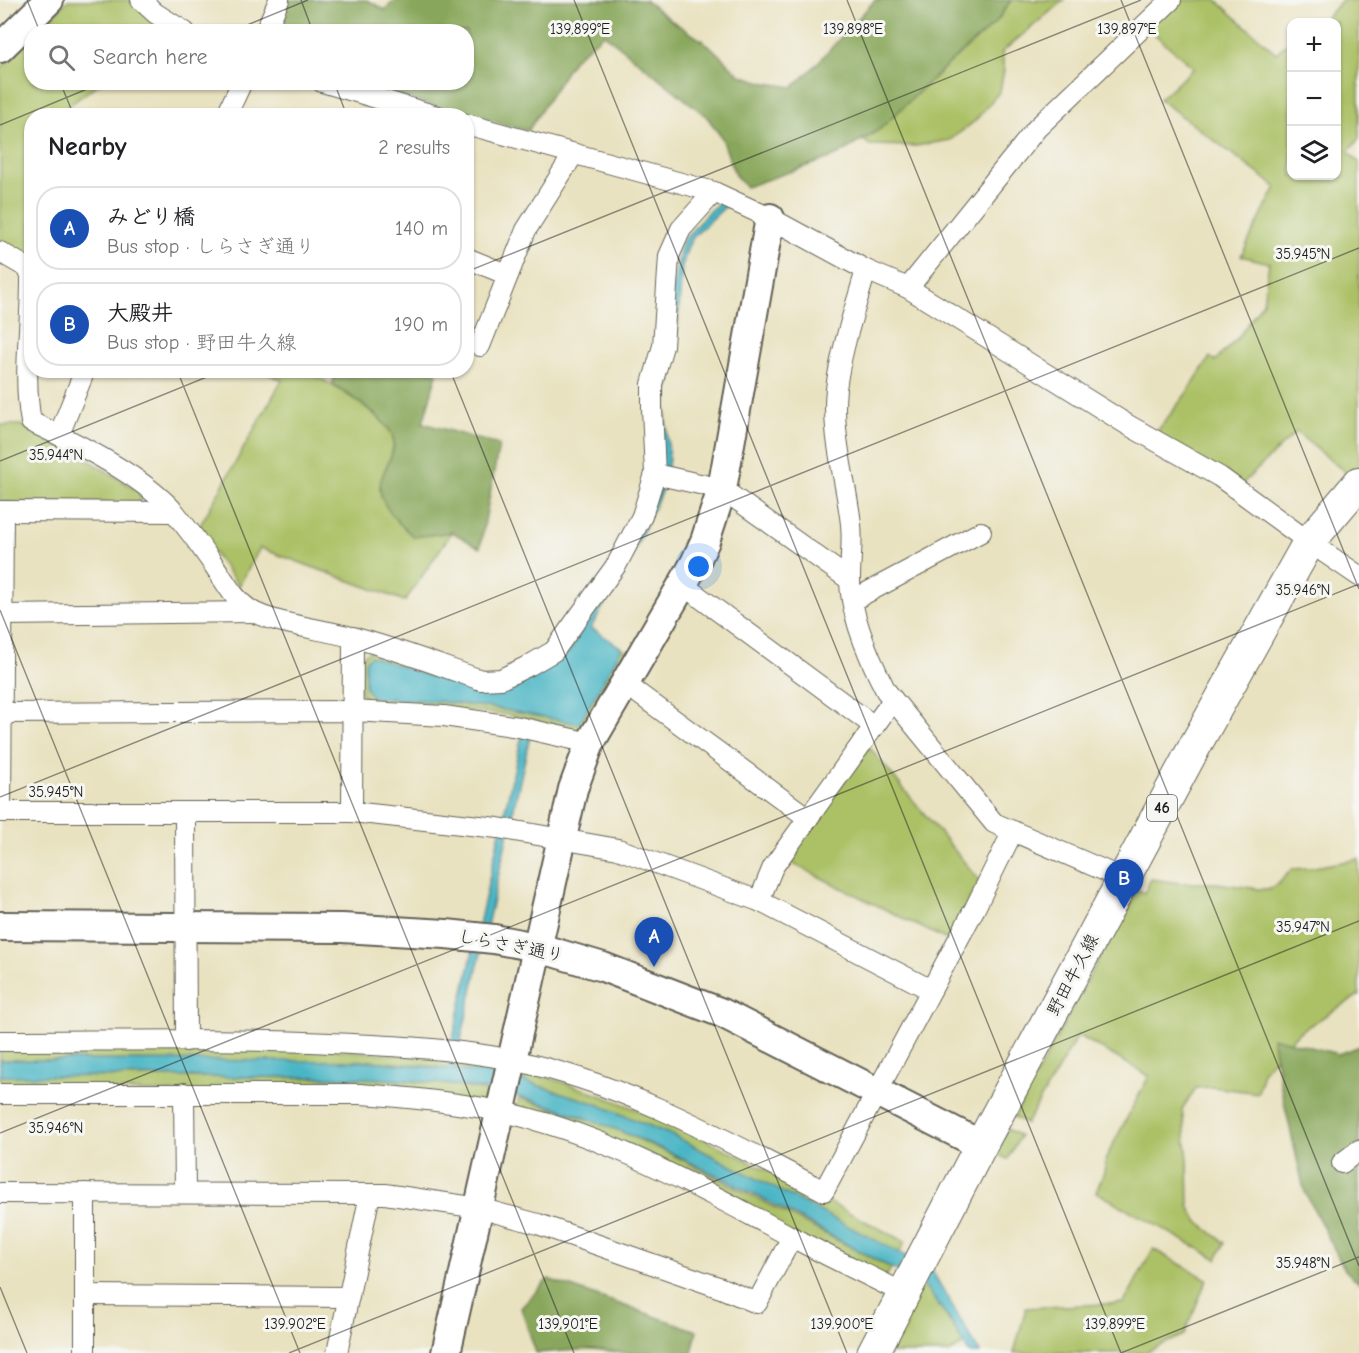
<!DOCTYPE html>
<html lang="en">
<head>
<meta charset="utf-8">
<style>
	body { margin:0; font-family:"Comic Neue","Klee One",sans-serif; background:#f2f2f2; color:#202124 }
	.controls { position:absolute; right:18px; top:18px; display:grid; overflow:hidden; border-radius:12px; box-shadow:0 2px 4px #0004 }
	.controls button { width:54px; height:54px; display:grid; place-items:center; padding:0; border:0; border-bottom:2px solid #e0e0e0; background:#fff; color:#202124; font:30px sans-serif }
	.you { position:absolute; left:699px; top:567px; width:21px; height:21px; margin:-15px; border:4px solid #fff; border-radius:50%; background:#1a73e8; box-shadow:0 0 0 9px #1a73e833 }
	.badge { display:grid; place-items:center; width:39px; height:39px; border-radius:50%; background:#7c3aed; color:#fff; font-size:20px; font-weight:700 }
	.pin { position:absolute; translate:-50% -50px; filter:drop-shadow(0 2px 3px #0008) }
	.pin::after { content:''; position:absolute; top:32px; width:21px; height:18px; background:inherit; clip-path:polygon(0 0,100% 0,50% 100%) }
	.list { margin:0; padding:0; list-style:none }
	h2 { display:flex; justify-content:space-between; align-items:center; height:78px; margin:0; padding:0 24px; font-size:26px }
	h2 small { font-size:20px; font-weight:400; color:#757577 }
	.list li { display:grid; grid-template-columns:39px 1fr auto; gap:18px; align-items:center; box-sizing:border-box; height:84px; margin:0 12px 12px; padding:0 12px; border:2px solid #e0e0e0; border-radius:24px }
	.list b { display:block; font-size:22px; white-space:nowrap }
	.list p { margin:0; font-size:20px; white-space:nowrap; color:#757577 }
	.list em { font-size:20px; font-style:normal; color:#757577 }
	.icon { flex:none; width:33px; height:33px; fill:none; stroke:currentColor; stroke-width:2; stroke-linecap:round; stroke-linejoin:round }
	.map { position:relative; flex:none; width:1359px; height:1353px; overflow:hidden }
	.search { position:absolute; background:#fff; box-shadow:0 2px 4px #0004; left:24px; top:24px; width:450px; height:66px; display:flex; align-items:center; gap:15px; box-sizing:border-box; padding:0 21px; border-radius:24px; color:#757577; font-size:22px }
	.panel { position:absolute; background:#fff; box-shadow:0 2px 4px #0004; left:24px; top:108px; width:450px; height:270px; border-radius:24px }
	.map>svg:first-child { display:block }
	.green { fill:#acc166; stroke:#646e41; stroke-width:1.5 }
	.forest { fill:#89a75b; stroke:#52623c; stroke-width:1.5 }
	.water { fill:#48b5c5; stroke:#326870; stroke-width:1.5 }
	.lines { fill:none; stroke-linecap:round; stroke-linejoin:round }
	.stream { stroke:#48b5c5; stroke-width:5 }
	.street-casing { stroke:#646155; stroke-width:22 }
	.secondary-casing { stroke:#646155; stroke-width:32 }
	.primary-casing { stroke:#646155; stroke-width:34 }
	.street { stroke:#fff; stroke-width:20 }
	.secondary { stroke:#fff; stroke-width:28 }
	.primary { stroke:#fff; stroke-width:32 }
	.ticks { fill:none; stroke:#1c1c1c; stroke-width:1.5; stroke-opacity:0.45 }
	.labels { text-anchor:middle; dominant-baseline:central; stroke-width:6; stroke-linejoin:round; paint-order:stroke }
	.shield { fill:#f6f6f2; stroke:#5d5d5c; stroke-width:1.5 }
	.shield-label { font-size:16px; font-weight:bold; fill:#1c1c1c }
	.street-label { font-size:18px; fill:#1c1c1c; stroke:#f6f6f2 }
	.ticks-label { font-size:15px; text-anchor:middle; fill:#1c1c1c; stroke:#f6f6f2; stroke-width:6; stroke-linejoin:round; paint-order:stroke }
</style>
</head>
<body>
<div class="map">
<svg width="1359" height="1353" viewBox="0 0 1359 1353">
	<rect width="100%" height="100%" fill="#f6f6f2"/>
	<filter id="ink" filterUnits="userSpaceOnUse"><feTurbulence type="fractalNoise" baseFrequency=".0167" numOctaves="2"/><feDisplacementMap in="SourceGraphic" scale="12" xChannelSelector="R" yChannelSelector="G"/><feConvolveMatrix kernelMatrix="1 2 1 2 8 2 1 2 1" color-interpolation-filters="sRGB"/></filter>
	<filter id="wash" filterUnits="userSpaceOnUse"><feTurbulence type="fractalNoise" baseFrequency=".008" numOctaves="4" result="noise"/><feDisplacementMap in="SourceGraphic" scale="24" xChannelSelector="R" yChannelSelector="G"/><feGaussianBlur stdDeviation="1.35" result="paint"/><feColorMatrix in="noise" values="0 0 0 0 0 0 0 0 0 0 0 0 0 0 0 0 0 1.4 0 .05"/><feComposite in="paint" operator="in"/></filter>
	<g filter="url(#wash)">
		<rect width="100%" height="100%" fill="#e9e2c0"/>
		<g class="green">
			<path d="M68 0H131L155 21 149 31 37 32Z"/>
			<path d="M1011 0H1064L1002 52 1004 69 1000 91 975 121 950 140 916 146 870 145 863 140 880 129 943 69 997 21Z"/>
			<path d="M1174 0H1216L1276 53 1291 40 1292 176H1336V22H1322L1342 0H1359V139L1348 152 1359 162V468L1350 476 1296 432 1241 485 1155 434 1186 394 1210 357 1215 361 1237 339 1263 302 1269 263 1241 256 1276 187 1159 99 1194 68 1146 27Z"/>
			<path d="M31 37 32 82 100 83 67 107 62 115 32 116 31 256 29 260 0 242V69Z"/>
			<path d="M305 370C324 380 390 417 393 438 395 455 384 472 380 488L414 537 452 532 405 601 260 548 239 586 197 531 282 380 262 371Z"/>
			<path d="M0 425H21L72 450 142 493 141 499 137 503 0 502Z"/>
			<path d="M597 600C589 616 582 635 571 649 557 668 505 695 482 693 460 691 436 679 415 672L435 701 494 708 579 724 622 648 627 651 582 730 508 715 435 707 369 703 360 692V658L370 651 505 684Z"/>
			<path d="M869 747 980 881 947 940 787 861Z"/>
			<path d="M1359 859V995L1299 1032 1263 1071 1258 1093 1213 1087 1196 1088 1182 1109 1188 1160 1189 1206 1198 1222 1225 1243 1217 1259 1096 1192 1104 1172 1107 1156 1149 1076 1078 1035 1026 1124 1014 1117 1136 889 1144 893 1151 879 1180 883H1216L1259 889H1270L1277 885 1292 869 1309 868Z"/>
			<path d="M0 1047 331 1049 495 1063 492 1074 420 1065 370 1061 0 1060Z"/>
			<path d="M525 1071C660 1108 782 1178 905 1242L899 1253 674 1136 594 1103 523 1081Z"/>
			<path d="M0 1076 368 1078 435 1083 489 1091 486 1102 0 1087Z"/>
			<path d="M519 1098 609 1126 669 1153 891 1268 886 1277 516 1110Z"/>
			<path d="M1007 1129 1020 1136 1008 1159 994 1153Z"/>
			<path d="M1153 1249 1207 1279 1184 1335 1143 1353H1014L1026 1308 1124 1303Z"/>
			<path d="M923 1284 935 1298 964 1344 949 1353H885Z"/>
		</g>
		<g class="forest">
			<path d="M286 0H367L385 10 394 0H645L672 21 709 45 740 75 766 83 793 87 811 70 875 0H1011L997 21 943 69 880 129 836 156 746 187 735 175 722 138 707 117 604 34 574 59 528 131 350 83 466 82V32H273Z"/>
			<path d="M429 370 437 374 423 423 499 445 480 548 452 532 414 537C401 526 380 507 380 488 379 471 400 452 392 435 383 415 349 396 332 383L338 371Z"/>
			<path d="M1272 1037 1338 1054 1359 1046V1283L1345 1270 1304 1190 1282 1093Z"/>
			<path d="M548 1279 697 1331 692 1353H625L592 1349 536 1353 521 1308Z"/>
		</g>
		<g class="water">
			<path d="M720 202 727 205 694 236 688 246 682 267 676 347 665 407 669 459 664 485 634 552 591 628 622 648 579 724 494 708 435 701 374 698 365 688V661L371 656 467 689 481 693H493L508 689 543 671 563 658 572 648 597 600 627 551 658 416 673 286 682 242 708 212Z"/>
			<path d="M522 735 530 737 460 1044 452 1043Z"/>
			<path d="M0 1060 370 1061 486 1073 523 1081 594 1103 674 1136 931 1269 980 1353H969L950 1320 923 1284C792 1218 666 1136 523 1098 434 1075 339 1077 248 1077 165 1077 83 1076 0 1076Z"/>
		</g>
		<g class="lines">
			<path class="stream" d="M450 1075 453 1062"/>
		</g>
	</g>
	<g filter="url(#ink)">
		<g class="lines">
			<defs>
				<g id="street">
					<path d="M141 0 155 13 185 32"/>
					<path d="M265 32 279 0"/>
					<path d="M322 82 437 116"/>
					<path d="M226 116 242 82"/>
					<path d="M466 124 714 192 770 218 866 270 908 288 1128 425 1220 477 1309 542 1359 576"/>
					<path d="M0 252 26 267 31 273C32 322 22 373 31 422 75 442 145 477 176 514 188 529 200 545 211 561 224 579 232 598 250 610 270 623 326 630 351 637 395 648 438 665 481 680L501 679 530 665 554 651 617 564 642 516 655 474 652 408V384L663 346 669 256 681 229 714 192"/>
					<path d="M469 259 508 275"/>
					<path d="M866 270C855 309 841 349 836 389 831 434 846 480 851 524 853 543 850 560 850 579 850 614 870 660 886 691L994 823 1124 879"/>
					<path d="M908 288 1037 128 1171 0"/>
					<path d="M480 346 526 230 573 155"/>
					<path d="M59 435 85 370"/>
					<path d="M655 474 722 489 850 580"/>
					<path d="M0 511 174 512"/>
					<path d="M683 585 874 726"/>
					<path d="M853 600 981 532"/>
					<path d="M2 615 253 612"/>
					<path d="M624 683 808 818"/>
					<path d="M2 713 352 711 444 716 519 727 590 743"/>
					<path d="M0 812H352L498 828 618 849 759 901 931 990"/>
					<path d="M1 812 3 511"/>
					<path d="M352 812 353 637"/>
					<path d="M185 813 186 1041"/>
					<path d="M759 901 773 867 893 700"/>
					<path d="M0 1041C110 1041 221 1038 331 1043 392 1046 452 1048 512 1060 624 1083 724 1139 824 1191L975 908 1013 831"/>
					<path d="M184 1093 185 1193"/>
					<path d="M0 1094H360C406 1097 453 1102 499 1111 604 1133 697 1187 790 1236 827 1256 866 1274 903 1293"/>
					<path d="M1342 1163 1359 1150"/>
					<path d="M0 1193 385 1194 479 1208 538 1224 721 1288 757 1303 792 1237"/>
					<path d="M85 1193V1353"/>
					<path d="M85 1295 349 1297"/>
					<path d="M337 1353 370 1194"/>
				</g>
				<g id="secondary">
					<path d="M0 48 49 0"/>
					<path d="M0 926 342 928 446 934 494 939 536 947 603 967 722 1013 981 1145"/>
					<path d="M446 1353 573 789 590 743 695 563 705 541 722 489 770 218"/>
				</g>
				<path id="primary" d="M873 1353 981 1145 1196 744 1309 542 1359 483"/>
			</defs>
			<use href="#street" class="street-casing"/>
			<use href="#secondary" class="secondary-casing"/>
			<use href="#primary" class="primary-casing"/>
			<use href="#street" class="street"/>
			<use href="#secondary" class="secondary"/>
			<use href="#primary" class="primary"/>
		</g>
	</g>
	<path class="ticks" d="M27 0 40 32M301 0 313 32M574 0 1121 1353M847 0 1359 1266M1121 0 1359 589M230 32 308 0M60 82 74 116M334 82 347 116M0 125 104 82M466 272 1141 0M177 370 574 1353M450 370 847 1353M0 461 224 370M0 610 300 1353M0 797 1359 248M0 1133 1359 584M0 1287 27 1353M289 1353 1359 921M1121 1353 1359 1257"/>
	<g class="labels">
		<rect class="shield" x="1147" y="795" width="30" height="26" rx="4.5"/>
		<g class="shield-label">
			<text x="1162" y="808">46</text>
		</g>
		<g class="street-label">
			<text transform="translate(511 946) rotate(11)">しらさぎ通り</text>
			<text transform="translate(1073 975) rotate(-62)">野田牛久線</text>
		</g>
	</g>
	<g class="ticks-label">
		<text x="580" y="34">139.899°E</text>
		<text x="853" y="34">139.898°E</text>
		<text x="1127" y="34">139.897°E</text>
		<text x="1303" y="259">35.945°N</text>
		<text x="56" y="460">35.944°N</text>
		<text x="1303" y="595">35.946°N</text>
		<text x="56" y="797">35.945°N</text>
		<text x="1303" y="932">35.947°N</text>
		<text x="56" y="1133">35.946°N</text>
		<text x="1303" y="1268">35.948°N</text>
		<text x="295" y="1329">139.902°E</text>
		<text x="568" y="1329">139.901°E</text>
		<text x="842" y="1329">139.900°E</text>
		<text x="1115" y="1329">139.899°E</text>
	</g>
</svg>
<div class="controls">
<button>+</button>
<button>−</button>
<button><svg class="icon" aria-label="layers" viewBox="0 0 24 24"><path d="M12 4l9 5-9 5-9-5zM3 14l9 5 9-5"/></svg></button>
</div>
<div class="you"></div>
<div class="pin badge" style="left:654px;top:967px;background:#1a4fb4">A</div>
<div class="pin badge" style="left:1124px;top:909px;background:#1a4fb4">B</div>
<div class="search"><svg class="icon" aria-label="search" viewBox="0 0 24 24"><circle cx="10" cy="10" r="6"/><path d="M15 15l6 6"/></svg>Search here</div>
<section class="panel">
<h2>Nearby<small>2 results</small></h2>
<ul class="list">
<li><span class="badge" style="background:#1a4fb4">A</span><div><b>みどり橋</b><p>Bus stop · しらさぎ通り</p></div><em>140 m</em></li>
<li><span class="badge" style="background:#1a4fb4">B</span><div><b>大殿井</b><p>Bus stop · 野田牛久線</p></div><em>190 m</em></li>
</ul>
</section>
</div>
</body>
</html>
